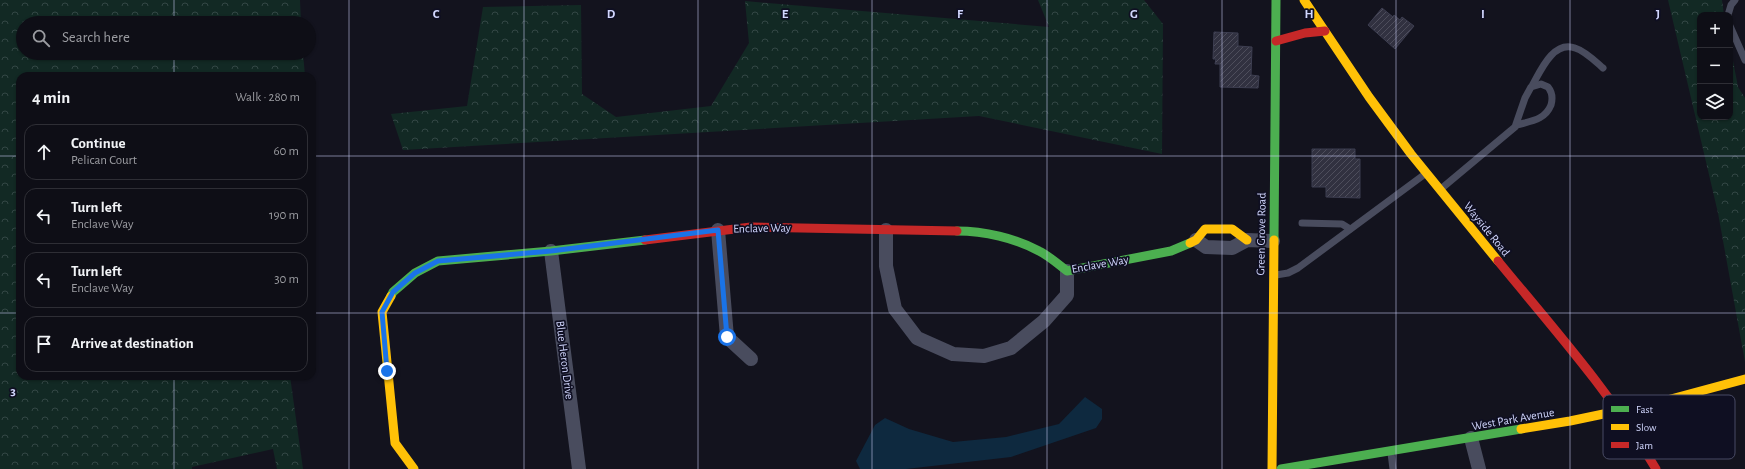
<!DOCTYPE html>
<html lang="en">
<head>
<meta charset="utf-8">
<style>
	body { margin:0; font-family:"Alegreya Sans",sans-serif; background:#1c1c23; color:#f1f3f6 }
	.controls { position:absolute; right:12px; top:12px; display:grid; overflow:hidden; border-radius:8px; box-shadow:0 1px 3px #0004 }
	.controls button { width:36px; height:36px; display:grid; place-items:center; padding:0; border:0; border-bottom:1px solid #2e2e35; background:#0e0e16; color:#f1f3f6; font:20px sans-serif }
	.stop { position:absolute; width:12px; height:12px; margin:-9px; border:3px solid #1a73e8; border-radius:50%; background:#fff }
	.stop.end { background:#1a73e8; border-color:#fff; box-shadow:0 1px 4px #0008 }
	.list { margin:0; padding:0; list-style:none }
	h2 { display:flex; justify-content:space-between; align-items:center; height:52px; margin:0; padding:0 16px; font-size:17px }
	h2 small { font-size:13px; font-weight:400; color:#9b9ca1 }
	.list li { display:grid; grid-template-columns:26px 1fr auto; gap:12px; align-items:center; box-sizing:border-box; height:56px; margin:0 8px 8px; padding:0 8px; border:1px solid #2e2e35; border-radius:12px }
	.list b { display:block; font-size:15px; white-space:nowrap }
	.list p { margin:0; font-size:13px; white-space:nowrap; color:#9b9ca1 }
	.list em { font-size:13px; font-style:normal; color:#9b9ca1 }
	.icon { flex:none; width:22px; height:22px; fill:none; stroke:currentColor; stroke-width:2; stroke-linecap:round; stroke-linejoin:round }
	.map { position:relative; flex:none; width:1745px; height:469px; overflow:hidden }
	.search { position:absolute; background:#0e0e16; box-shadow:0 1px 3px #0004; left:16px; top:16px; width:300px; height:44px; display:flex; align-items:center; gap:10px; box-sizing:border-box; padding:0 14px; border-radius:22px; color:#9b9ca1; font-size:15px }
	.panel { position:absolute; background:#0e0e16; box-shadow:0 1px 3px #0004; left:16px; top:72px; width:300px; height:308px; border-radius:12px }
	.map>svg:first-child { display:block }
	.forest { fill:url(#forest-crowns) }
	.water { fill:#0e293f }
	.building { fill:url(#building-hatch); stroke:#3d3e51 }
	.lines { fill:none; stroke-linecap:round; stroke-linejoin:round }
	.lane { stroke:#494c5e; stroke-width:7 }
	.street { stroke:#494c5e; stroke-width:14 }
	.fast { stroke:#4caf50; stroke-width:9 }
	.slow { stroke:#ffc107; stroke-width:9 }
	.jam { stroke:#c62828; stroke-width:9 }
	.route { stroke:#1a73e8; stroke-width:5 }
	.grid { fill:none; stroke:#d1d6fd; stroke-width:1; stroke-opacity:0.55 }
	.labels { text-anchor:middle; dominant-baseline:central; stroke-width:3.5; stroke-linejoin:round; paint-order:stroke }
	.street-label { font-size:12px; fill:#d1d6fd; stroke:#0f0f22 }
	.key { fill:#0f0f22; stroke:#494b64; stroke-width:1 }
	.key-label { font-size:11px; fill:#d1d6fd }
	.grid-label { font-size:13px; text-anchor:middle; font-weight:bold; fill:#d1d6fd; stroke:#0f0f22; stroke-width:3.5; stroke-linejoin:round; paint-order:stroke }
</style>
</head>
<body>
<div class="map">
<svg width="1745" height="469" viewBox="0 0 1745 469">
	<defs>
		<pattern id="forest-crowns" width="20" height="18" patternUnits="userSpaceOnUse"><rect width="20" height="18" fill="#122924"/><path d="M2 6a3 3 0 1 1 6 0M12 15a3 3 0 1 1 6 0" fill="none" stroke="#334745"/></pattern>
		<pattern id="building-hatch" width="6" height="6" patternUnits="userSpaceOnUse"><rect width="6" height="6" fill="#313140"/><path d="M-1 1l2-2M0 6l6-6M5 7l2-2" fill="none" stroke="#4e4e5c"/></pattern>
	</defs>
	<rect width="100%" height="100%" fill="#13131e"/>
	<g class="forest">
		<path d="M0 0H300L301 23H23V53H303L305 76H20V376H290L303 469H277L273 449 192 467V469H0Z"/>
		<path d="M1038 0H1144L1163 24 1162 154 979 116 403 150 391 114 467 106 483 7 581 5 582 94 616 117 711 106 749 43 745 1 1049 27Z"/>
		<path d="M1668 0H1722L1724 15H1700V117H1730V45L1738 87 1745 98V362L1718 213Z"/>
	</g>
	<path class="water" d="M1085 397 1102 409V419L1096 428 1011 457 906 469H860L856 461 875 425 885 418 909 429 953 442 1006 437 1059 424Z"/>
	<g class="building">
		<path d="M1382 8 1393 17 1394 15 1400 20 1402 17 1414 26 1395 49 1368 25Z"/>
		<path d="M1214 32 1238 33V46L1252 47 1251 75 1259 76 1258 88 1220 87V64H1215L1216 59H1213Z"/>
		<path d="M1312 149H1355V159H1360V198L1326 197V187H1312Z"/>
	</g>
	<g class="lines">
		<g class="lane">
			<path d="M1728 15 1731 5 1735 0"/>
			<path d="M1730 26 1745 60"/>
			<path d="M1532 86C1540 72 1553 40 1575 48 1585 51 1595 61 1603 68"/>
			<path d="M1442 188 1515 127 1517 125C1531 121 1545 120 1551 105 1553 98 1552 92 1548 87L1541 84 1531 87 1525 98 1515 127"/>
			<path d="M1302 223 1342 224 1350 229"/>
			<path d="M1276 275 1288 273 1298 268 1425 174"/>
			<path d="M1391 453 1393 469"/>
		</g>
		<g class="street">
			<path d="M718 230 727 337 751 359"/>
			<path d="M886 230V266L895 309 917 338 953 354 984 356 1011 348 1044 321 1067 295V271"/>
			<path d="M1196 240 1206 247 1232 248 1247 240 1273 241"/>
			<path d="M551 251 579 469"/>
			<path d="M1471 438 1479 469"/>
		</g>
		<g class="fast">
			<path d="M957 231C984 231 1015 238 1039 251 1049 256 1058 264 1067 271L1171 251 1190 243"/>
			<path d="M1274 240 1276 0"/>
			<path d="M391 296 393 292 415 273 438 261 551 251 645 240"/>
			<path d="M1281 469 1521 429"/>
		</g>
		<g class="slow">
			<path d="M1304 0 1369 97 1411 154 1498 261"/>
			<path d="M1190 243 1196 240 1205 229H1232L1247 240"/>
			<path d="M391 296 382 312 395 443 414 469"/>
			<path d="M1521 429 1570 421 1656 403 1745 379"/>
			<path d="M1272 469 1274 240"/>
		</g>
		<g class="jam">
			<path d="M1276 41 1305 33 1325 31"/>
			<path d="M645 240 751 227 957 231"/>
			<path d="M1498 261C1553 328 1612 394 1656 469"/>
		</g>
	</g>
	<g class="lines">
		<path class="route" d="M387 371 382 312 393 292 415 273 438 261 551 251 718 230 727 337"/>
	</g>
	<path class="grid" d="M174 0V23M349 0V469M524 0V469M698 0V469M872 0V469M1047 0V469M1222 0V469M1396 0V469M1570 0V469M174 53V76M0 156H20M312 156H1745M0 313H20M312 313H1745M174 376V469"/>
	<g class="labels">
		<g class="street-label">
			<text transform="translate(762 228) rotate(-1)">Enclave Way</text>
			<text transform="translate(1487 229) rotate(51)">Wayside Road</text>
			<text transform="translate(1261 234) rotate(-89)">Green Grove Road</text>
			<text transform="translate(1100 264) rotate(-10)">Enclave Way</text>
			<text transform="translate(565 360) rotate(83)">Blue Heron Drive</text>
			<text transform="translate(1513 419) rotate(-10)">West Park Avenue</text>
		</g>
	</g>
	<rect x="1603" y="395" width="132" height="64" rx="6" class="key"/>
	<rect x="1611" y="406" width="18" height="6" fill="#4caf50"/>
	<rect x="1611" y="424" width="18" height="6" fill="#ffc107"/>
	<rect x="1611" y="442" width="18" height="6" fill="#c62828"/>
	<g class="key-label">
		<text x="1636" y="413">Fast</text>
		<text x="1636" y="431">Slow</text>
		<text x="1636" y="449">Jam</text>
	</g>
	<g class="grid-label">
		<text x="436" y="18">C</text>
		<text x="611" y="18">D</text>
		<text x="785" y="18">E</text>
		<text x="960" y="18">F</text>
		<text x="1134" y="18">G</text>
		<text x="1309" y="18">H</text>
		<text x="1483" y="18">I</text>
		<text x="1658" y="18">J</text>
		<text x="13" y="395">3</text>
	</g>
</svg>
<div class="controls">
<button>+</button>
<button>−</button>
<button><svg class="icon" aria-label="layers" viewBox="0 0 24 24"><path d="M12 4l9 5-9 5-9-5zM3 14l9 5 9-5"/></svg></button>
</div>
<div class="stop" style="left:727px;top:337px"></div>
<div class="stop end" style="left:387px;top:371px"></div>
<div class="search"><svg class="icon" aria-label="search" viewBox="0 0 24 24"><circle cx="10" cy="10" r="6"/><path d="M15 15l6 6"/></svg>Search here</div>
<section class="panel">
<h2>4 min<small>Walk · 280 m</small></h2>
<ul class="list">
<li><svg class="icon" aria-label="ahead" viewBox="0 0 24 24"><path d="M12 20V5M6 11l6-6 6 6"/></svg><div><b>Continue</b><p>Pelican Court</p></div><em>60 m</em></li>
<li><svg class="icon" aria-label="left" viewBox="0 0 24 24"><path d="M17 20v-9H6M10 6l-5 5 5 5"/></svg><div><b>Turn left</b><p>Enclave Way</p></div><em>190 m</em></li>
<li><svg class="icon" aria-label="left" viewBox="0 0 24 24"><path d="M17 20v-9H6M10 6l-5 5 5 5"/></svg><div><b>Turn left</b><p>Enclave Way</p></div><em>30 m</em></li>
<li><svg class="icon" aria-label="arrive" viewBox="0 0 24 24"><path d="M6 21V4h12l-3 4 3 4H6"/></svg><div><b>Arrive at destination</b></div></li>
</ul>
</section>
</div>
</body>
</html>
